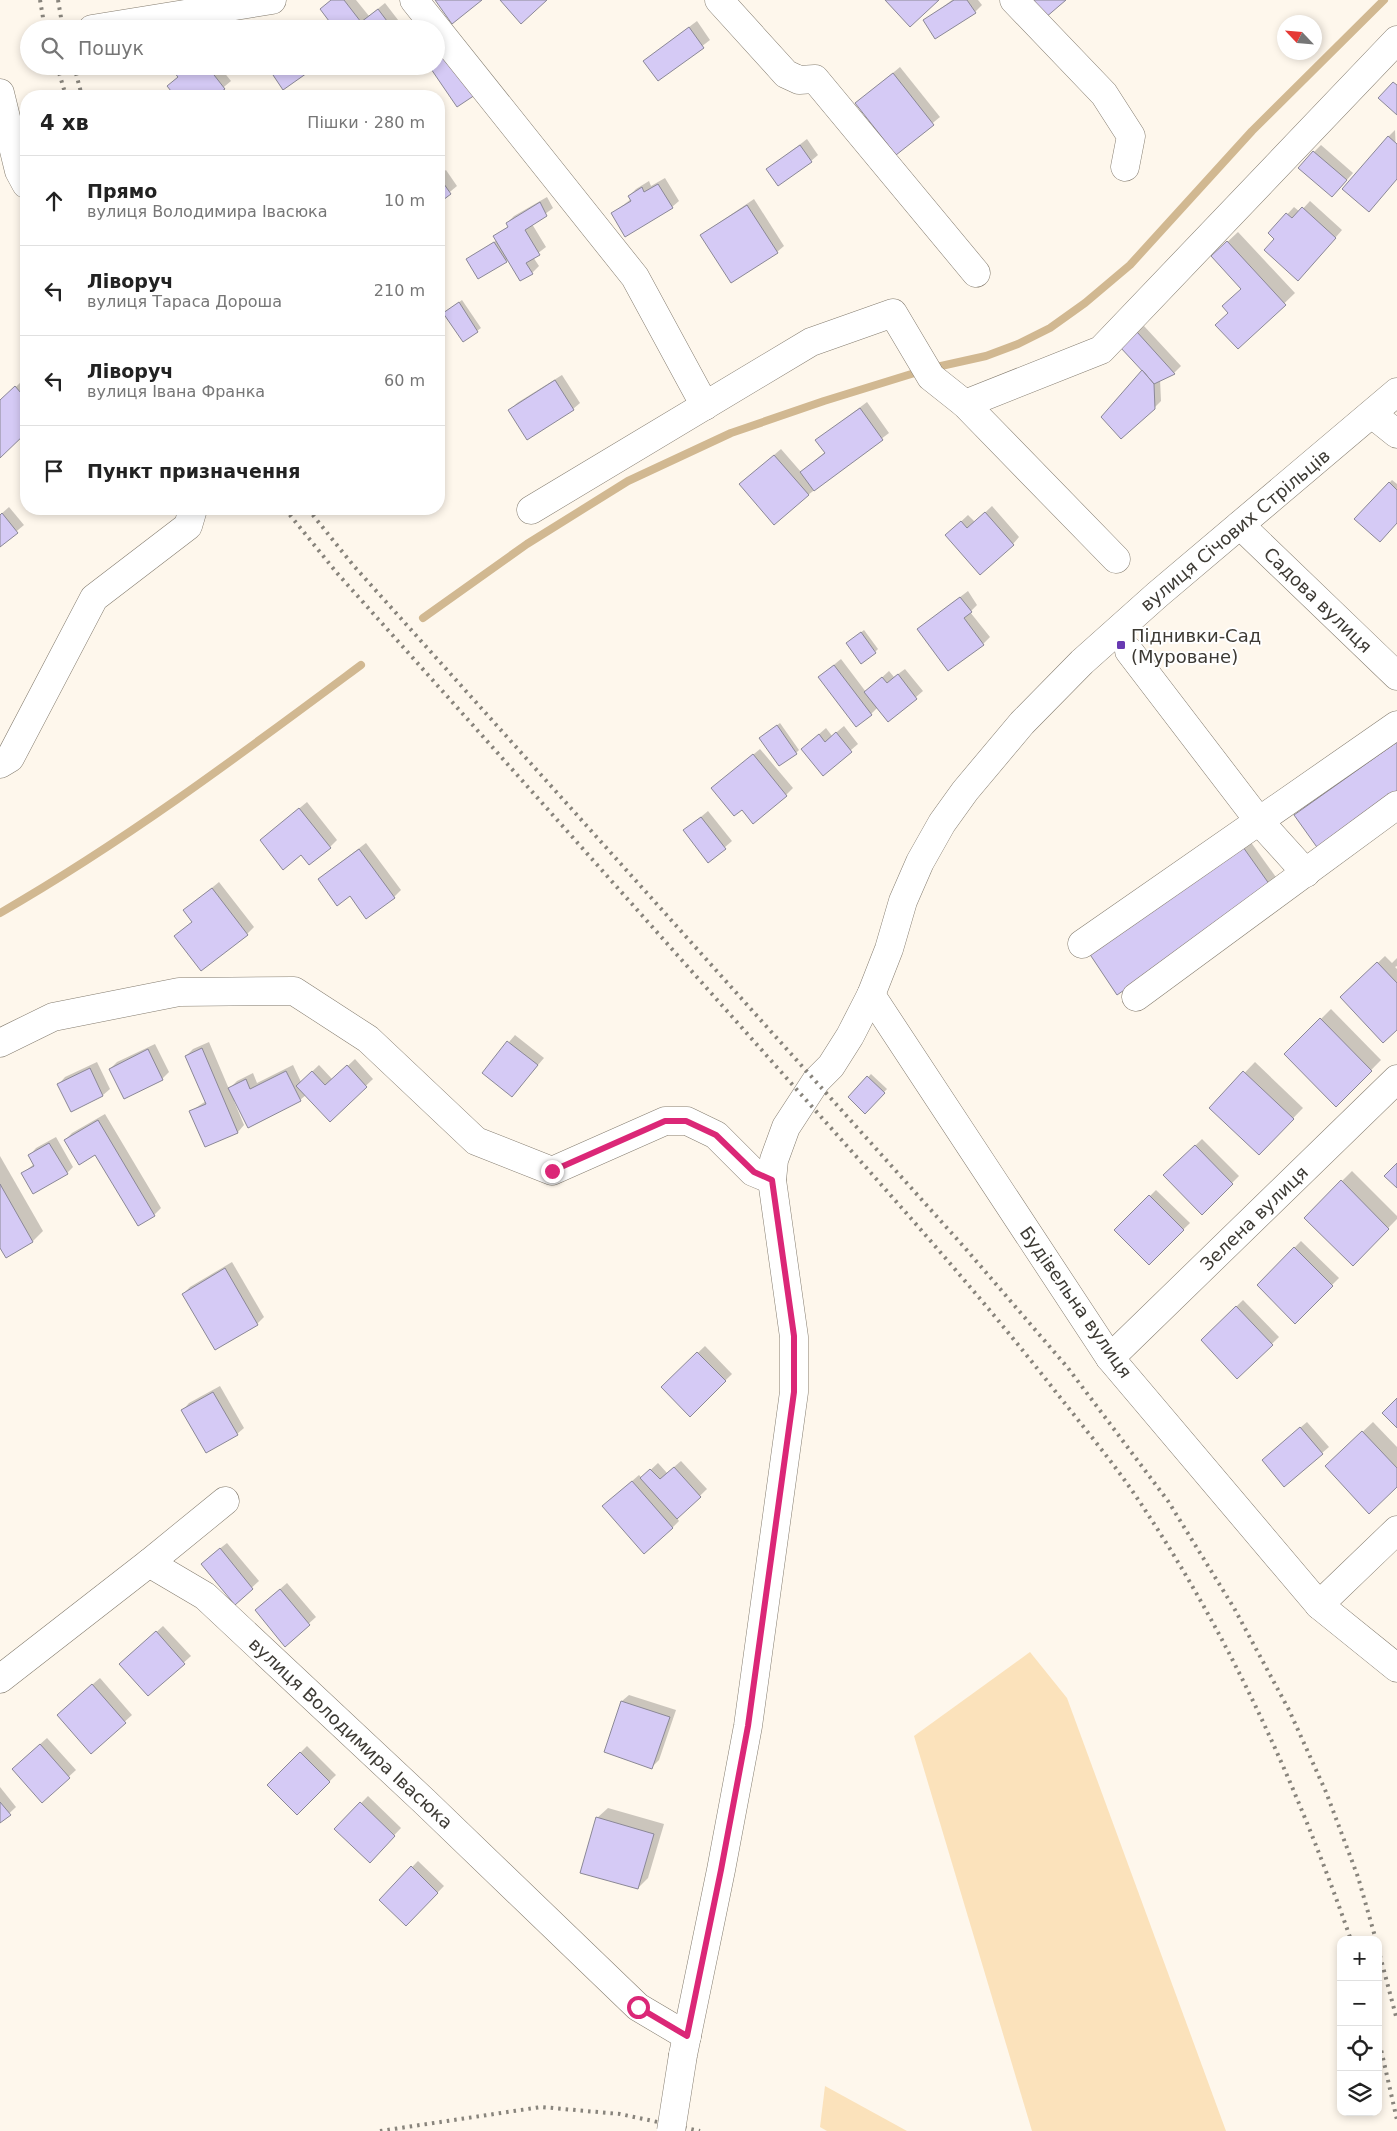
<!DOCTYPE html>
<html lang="uk">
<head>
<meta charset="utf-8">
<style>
	body { margin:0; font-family:"DejaVu Sans",sans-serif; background:#f6f6f6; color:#222 }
	.controls { position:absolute; right:15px; bottom:15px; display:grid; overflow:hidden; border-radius:10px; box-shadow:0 2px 8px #0003 }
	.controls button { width:45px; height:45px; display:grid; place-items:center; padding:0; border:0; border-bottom:1px solid #e0e0e0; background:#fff; color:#222; font:25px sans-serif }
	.compass { position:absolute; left:1277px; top:15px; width:45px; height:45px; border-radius:50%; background:#fff; box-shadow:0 2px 8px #0003; rotate:296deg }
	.stop { position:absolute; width:15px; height:15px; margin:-11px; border:4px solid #db2777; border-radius:50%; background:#fff }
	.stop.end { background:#db2777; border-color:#fff; box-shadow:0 1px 5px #0008 }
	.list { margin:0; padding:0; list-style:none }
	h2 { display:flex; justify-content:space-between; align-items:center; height:65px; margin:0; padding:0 20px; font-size:21px }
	h2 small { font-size:16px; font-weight:400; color:#767676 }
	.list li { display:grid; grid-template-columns:32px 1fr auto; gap:15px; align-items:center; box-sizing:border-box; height:90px; padding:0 20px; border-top:1px solid #e0e0e0 }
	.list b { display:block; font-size:19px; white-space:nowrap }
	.list p { margin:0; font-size:16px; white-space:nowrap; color:#767676 }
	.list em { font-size:16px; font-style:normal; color:#767676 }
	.icon { flex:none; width:28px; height:28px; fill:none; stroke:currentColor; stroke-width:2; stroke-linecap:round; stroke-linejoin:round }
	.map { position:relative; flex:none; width:1397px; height:2131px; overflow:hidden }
	.search { position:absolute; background:#fff; box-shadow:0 2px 8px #0003; left:20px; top:20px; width:425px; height:55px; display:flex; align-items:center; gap:12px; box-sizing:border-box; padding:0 18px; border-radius:28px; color:#767676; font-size:19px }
	.panel { position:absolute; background:#fff; box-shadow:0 2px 8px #0003; left:20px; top:90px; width:425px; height:425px; border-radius:20px }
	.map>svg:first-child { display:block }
	.green { fill:#fbe2bb }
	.shadow { fill:#0003 }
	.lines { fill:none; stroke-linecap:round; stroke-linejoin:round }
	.stream { stroke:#d1b891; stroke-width:8 }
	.building { fill:#d5caf5; stroke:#8b8896 }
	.minor-casing { stroke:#847c6f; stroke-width:29 }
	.minor { stroke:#fff; stroke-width:28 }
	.rail { stroke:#88847c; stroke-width:4; stroke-dasharray:2.5 5; stroke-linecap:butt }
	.minor-bridge-casing { stroke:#847c6f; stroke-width:29; stroke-linecap:butt }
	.minor-bridge { stroke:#fff; stroke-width:28 }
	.route { stroke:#db2777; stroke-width:6 }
	.poi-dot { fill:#683ab2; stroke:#fff; stroke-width:2 }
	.labels { text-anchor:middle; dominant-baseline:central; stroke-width:4; stroke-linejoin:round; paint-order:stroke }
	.street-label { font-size:18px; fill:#3d3a34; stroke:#fff }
	.poi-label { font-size:18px; fill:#3d3a34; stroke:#fff; text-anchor:start }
</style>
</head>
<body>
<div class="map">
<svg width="1397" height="2131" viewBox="0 0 1397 2131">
	<rect width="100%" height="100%" fill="#fef7ec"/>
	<g class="green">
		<path d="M1030 1652 1067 1698 1226 2131H1032L914 1736Z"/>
		<path d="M825 2086 907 2131H827L820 2127Z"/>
	</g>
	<g class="shadow">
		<path d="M331 0H356L369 16 385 3 405 29H336L321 9Z"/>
		<path d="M952 0H978L982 5 975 12 924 21Z"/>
		<path d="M425 16 435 29H408L409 28Z"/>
		<path d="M697 21 710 40 658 80 644 61Z"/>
		<path d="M177 66H219L231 81 213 96H176L169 87 179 77Z"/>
		<path d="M900 67 940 117 896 153 857 103Z"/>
		<path d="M1395 130 1397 179 1344 189 1389 136Z"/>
		<path d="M807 139 818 155 811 161 768 169Z"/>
		<path d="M1321 145 1353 173 1339 189 1314 152Z"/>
		<path d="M446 170 457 186 439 201V175Z"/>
		<path d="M665 178 679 201 672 207 613 213 631 199 629 196 636 189 649 181 651 186Z"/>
		<path d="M547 197 553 208 532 224 546 247 533 257 539 266 532 273 508 258 506 261 467 259 497 240 495 236 509 226 507 223 514 216Z"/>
		<path d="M754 199 784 246 777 252 701 235Z"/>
		<path d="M1310 201 1342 230 1305 273 1270 233 1294 207 1300 212Z"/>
		<path d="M1238 232 1295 293 1238 348 1229 313 1242 288 1223 246Z"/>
		<path d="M462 300 481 328 463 341 448 310Z"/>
		<path d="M1144 326 1181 366 1174 373 1160 379 1161 401 1154 408 1143 371 1128 340Z"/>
		<path d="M562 375 580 403 573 409 510 410 517 403Z"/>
		<path d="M22 381 26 385V432L0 457V402Z"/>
		<path d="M867 402 889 433 808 495 747 478 781 449 801 472 825 452 817 440Z"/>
		<path d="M1392 480 1397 484V522L1356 519Z"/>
		<path d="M992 506 1019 537 1013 544 953 529 968 515 975 522Z"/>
		<path d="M9 507 24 525 0 545V515Z"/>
		<path d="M968 591 977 605 970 612 990 637 983 644 918 629Z"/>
		<path d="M864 630 878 649 875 652 851 640Z"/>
		<path d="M841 659 866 692 889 671 894 677 905 669 923 691 888 721 878 707 871 714 819 677Z"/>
		<path d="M780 723 799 750 796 753 764 735Z"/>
		<path d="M844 726 858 744 823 774 809 743 826 728 832 736Z"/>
		<path d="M1397 740V803L1296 815 1306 805Z"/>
		<path d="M760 749 793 788 786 795 720 782Z"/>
		<path d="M307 802 337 840 330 847 301 854 261 840Z"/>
		<path d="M708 811 732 841 709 861 684 831Z"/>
		<path d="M1250 841 1278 880 1090 953Z"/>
		<path d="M366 843 401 890 394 897 351 894 319 879Z"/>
		<path d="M219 882 254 927 247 934 176 936 193 921 185 910Z"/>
		<path d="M1385 956 1392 963 1397 958V966L1395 967 1397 969V1028L1342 997Z"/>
		<path d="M1331 1009 1381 1060 1336 1106 1286 1054Z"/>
		<path d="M515 1035 544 1058 512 1095 484 1072Z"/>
		<path d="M209 1042 229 1089 237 1081 253 1073 257 1083 293 1065 301 1082 319 1065 333 1080 355 1059 373 1079 330 1120 306 1095 300 1100H236L234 1101 244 1125 238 1132 205 1146 191 1111 206 1101 186 1056 193 1049Z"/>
		<path d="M155 1044 169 1072 162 1079 110 1069 117 1062Z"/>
		<path d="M97 1062 110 1089 103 1095 71 1110 59 1084 65 1077Z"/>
		<path d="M1255 1062 1303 1108 1269 1143 1211 1108Z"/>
		<path d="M871 1074 887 1089 865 1112 850 1097Z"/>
		<path d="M105 1114 161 1208 154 1215 96 1153 65 1140 72 1133Z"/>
		<path d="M56 1137 73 1167 67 1173H23L34 1164 30 1155 36 1148Z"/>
		<path d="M1202 1139 1239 1176 1202 1213 1165 1175Z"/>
		<path d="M0 1156 43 1231 33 1241 6 1256 0 1245Z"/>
		<path d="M1352 1171 1397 1216V1219L1353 1264 1305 1218Z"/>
		<path d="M1156 1190 1190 1223 1149 1263 1116 1230Z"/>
		<path d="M1301 1241 1339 1278 1295 1322 1258 1285Z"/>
		<path d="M232 1262 264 1317 257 1324 183 1294 190 1287Z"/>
		<path d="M1243 1300 1279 1337 1238 1377 1202 1340Z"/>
		<path d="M705 1346 732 1374 690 1415 662 1387Z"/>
		<path d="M220 1386 244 1428 237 1434 183 1410 189 1403Z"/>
		<path d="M1307 1422 1329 1447 1322 1453H1270Z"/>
		<path d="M1373 1422 1397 1447V1485L1337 1456Z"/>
		<path d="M681 1461 707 1489 677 1518 679 1521 673 1527 644 1552 610 1500 639 1475 642 1478 658 1463 667 1473Z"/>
		<path d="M227 1543 259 1581 235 1603 209 1557Z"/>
		<path d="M287 1583 316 1617 285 1645 263 1604Z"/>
		<path d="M163 1626 191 1656 148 1695 128 1658Z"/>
		<path d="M100 1678 132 1715 91 1752 65 1708Z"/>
		<path d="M629 1695 676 1710 659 1760 652 1767 606 1751 622 1701Z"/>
		<path d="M47 1738 76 1770 42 1801 20 1762Z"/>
		<path d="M307 1746 336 1775 297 1813 268 1785Z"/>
		<path d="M0 1787 16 1807 0 1822Z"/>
		<path d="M368 1796 401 1828 370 1861 336 1829Z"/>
		<path d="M608 1808 664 1824 648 1878 638 1888 597 1818Z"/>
		<path d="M418 1861 444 1886 406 1925 380 1900Z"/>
	</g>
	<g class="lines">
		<g class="stream">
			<path d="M932 368 986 356 1018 344 1050 328 1085 303 1130 265 1252 131 1384 0"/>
			<path d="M423 618 527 544 628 481 731 433 824 401 921 371"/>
			<path d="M0 913C127 840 244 752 361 665"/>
		</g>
	</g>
	<g class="building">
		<path d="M331 0H344L361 22 378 9 393 29H335L320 9Z"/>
		<path d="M435 0H482L452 24Z"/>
		<path d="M500 0H547L521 24Z"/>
		<path d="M885 0H939L910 27Z"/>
		<path d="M954 0H967L976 13 935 39 923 20Z"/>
		<path d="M1030 0H1066L1045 18Z"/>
		<path d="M689 27 704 48 658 81 643 61Z"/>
		<path d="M447 54 475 95 457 107 429 66H436V61Z"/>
		<path d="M176 66H207L225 89 215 96H175L167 86 178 77 172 70Z"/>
		<path d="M267 66H317L283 90Z"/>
		<path d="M893 73 934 125 896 155 855 103Z"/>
		<path d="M1393 82 1397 85V115L1378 98Z"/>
		<path d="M1388 136 1397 144V179L1369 212 1342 189Z"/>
		<path d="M800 145 812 162 778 186 766 169Z"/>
		<path d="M1313 151 1347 180 1332 197 1298 168Z"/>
		<path d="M439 177 451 194 439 203Z"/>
		<path d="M658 184 673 208 625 237 611 213 631 201 628 196 642 187 644 192Z"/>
		<path d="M540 202 547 216 525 230 540 255 526 263 533 274 520 281 493 236 508 227 506 223Z"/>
		<path d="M747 205 778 253 731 283 700 235Z"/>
		<path d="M1302 207 1336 238 1298 281 1264 250 1274 239 1268 233 1286 213 1292 218Z"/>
		<path d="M1227 241 1286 305 1238 349 1215 325 1228 313 1222 306 1241 289 1211 256Z"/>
		<path d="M494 242 507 262 478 279 466 259Z"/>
		<path d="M459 302 478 332 463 342 443 313Z"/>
		<path d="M1137 332 1175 374 1154 384 1142 370 1146 375 1120 347Z"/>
		<path d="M1142 370 1154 384 1155 409 1121 439 1101 417Z"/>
		<path d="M555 380 574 410 527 440 508 410Z"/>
		<path d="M15 386 26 399V433L0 458V400Z"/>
		<path d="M860 408 883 440 814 491 800 472 825 453 815 440Z"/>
		<path d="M774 455 809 495 774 525 739 484Z"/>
		<path d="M1389 482 1397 490V523L1380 542 1354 519Z"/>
		<path d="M985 512 1014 545 980 575 945 535 961 521 967 528Z"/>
		<path d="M2 513 18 533 0 547V515Z"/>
		<path d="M960 597 972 612 964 618 984 645 948 671 917 629Z"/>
		<path d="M861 632 876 653 861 664 846 643Z"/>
		<path d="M834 665 872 715 856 727 818 677Z"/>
		<path d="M898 674 917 699 888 722 864 692 882 677 887 683Z"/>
		<path d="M777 725 797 754 779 766 759 738Z"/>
		<path d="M836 732 852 752 823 776 801 749 819 734 825 742Z"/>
		<path d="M1397 742V804L1324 857 1294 815Z"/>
		<path d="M753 754 787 796 753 824 742 810 734 816 711 788Z"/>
		<path d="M299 808 331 848 309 865 301 855 283 870 260 840Z"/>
		<path d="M701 817 726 849 708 863 683 830Z"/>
		<path d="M1243 847 1272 888 1117 995 1089 953Z"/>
		<path d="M359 849 395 898 366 919 350 896 337 906 318 879Z"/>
		<path d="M212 888 248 935 201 971 174 936 192 922 183 910Z"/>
		<path d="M1377 962 1397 983V1030L1383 1043 1340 997Z"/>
		<path d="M1320 1018 1372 1071 1336 1107 1284 1054Z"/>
		<path d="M507 1041 538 1065 512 1097 482 1073Z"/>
		<path d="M202 1048 238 1133 205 1147 189 1111 206 1104 185 1056Z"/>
		<path d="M148 1049 163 1080 124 1099 109 1069Z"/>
		<path d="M347 1065 367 1087 330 1122 296 1086 312 1071 325 1085Z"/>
		<path d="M90 1068 103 1096 71 1112 57 1084Z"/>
		<path d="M286 1071 301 1101 248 1128 228 1088 246 1079 250 1089Z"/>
		<path d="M1243 1071 1294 1119 1259 1155 1209 1108Z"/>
		<path d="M867 1076 885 1093 865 1114 848 1097Z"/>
		<path d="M98 1120 155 1216 138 1226 95 1155 79 1165 64 1140Z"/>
		<path d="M49 1143 68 1174 33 1194 21 1173 34 1166 28 1155Z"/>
		<path d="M1195 1145 1233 1184 1202 1215 1163 1175Z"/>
		<path d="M1397 1163V1188L1384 1176Z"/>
		<path d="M1341 1180 1389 1229 1353 1266 1304 1218Z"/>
		<path d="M0 1184 33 1242 6 1258 0 1248Z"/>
		<path d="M1149 1195 1184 1230 1149 1265 1114 1230Z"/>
		<path d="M1294 1247 1333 1286 1295 1324 1257 1285Z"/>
		<path d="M225 1268 258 1325 215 1350 182 1294Z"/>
		<path d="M1236 1306 1273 1345 1237 1379 1201 1340Z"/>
		<path d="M697 1352 726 1381 690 1417 661 1387Z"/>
		<path d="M213 1392 238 1435 206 1453 181 1410Z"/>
		<path d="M1397 1398V1428L1382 1413Z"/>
		<path d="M1300 1427 1323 1454 1284 1487 1262 1460Z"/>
		<path d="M1362 1431 1397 1468V1487L1369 1514 1325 1466Z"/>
		<path d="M674 1467 701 1497 677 1519 640 1478 650 1469 660 1479Z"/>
		<path d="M632 1481 673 1528 644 1554 602 1506Z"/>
		<path d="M220 1548 253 1589 235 1605 201 1564Z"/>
		<path d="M280 1589 310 1625 285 1647 255 1610Z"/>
		<path d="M156 1631 185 1664 148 1696 119 1664Z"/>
		<path d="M92 1684 126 1723 91 1754 57 1715Z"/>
		<path d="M621 1701 670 1717 652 1769 604 1752Z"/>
		<path d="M40 1744 70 1778 42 1803 12 1769Z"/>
		<path d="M300 1752 330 1782 297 1815 267 1785Z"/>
		<path d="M0 1802 11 1815 0 1823Z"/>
		<path d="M360 1802 395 1836 370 1863 334 1829Z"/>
		<path d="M596 1817 654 1834 638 1889 580 1873Z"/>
		<path d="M411 1866 438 1893 406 1926 379 1900Z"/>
	</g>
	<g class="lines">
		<defs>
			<g id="minor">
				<path d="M414 0 635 277 705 406"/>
				<path d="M719 0 786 74 799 80 815 79 976 273"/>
				<path d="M1014 0 1104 94 1131 136 1125 167"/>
				<path d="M92 29 272 0"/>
				<path d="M0 93 19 171 26 184"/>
				<path d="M965 404 1101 350 1397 40"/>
				<path d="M1372 414 1397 434"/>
				<path d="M531 510 811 342 893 313 931 377 965 404 1116 559"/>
				<path d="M1240 525 1397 676"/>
				<path d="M1129 651 1259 821 1306 873"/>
				<path d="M0 764 10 758 94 598 188 526 193 509"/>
				<path d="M1082 944 1397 725"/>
				<path d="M871 995 1110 1358 1319 1605 1397 1668"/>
				<path d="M1136 997 1397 805"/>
				<path d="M0 1043 53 1017 179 992 294 991 368 1039 476 1141 552 1171 665 1121H687L716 1135 753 1172 772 1180"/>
				<path d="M1110 1358 1397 1079"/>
				<path d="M149 1563 205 1596 425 1802 638 2007 687 2036"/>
				<path d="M1319 1605 1397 1530"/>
				<path d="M0 1679 149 1563 225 1501"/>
				<path d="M683 2055 721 1870 748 1726 794 1392V1337L772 1180 774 1160 786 1127 816 1081 831 1066 850 1036 871 995 889 949 903 901 920 862 942 823 965 791 1022 723 1082 662 1157 595 1397 392"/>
			</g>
		</defs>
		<use href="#minor" class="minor-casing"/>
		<use href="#minor" class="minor"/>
		<g class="rail">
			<path d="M40 0 45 29"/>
			<path d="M58 0 63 29"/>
			<path d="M57 66 66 96"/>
			<path d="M74 66 82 96"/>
			<path d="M285 509 337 573C481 734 624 895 767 1056 866 1168 967 1278 1059 1396 1089 1434 1121 1472 1147 1513 1234 1645 1299 1791 1351 1940"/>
			<path d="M308 509 353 565 965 1248 1068 1368 1168 1501 1234 1608 1289 1710 1326 1792 1358 1877 1376 1940"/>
			<path d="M1378 1948 1397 2020"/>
			<path d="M1378 2036 1397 2120"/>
			<path d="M380 2131 541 2107 620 2114 700 2131"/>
		</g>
		<defs>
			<path id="minor-bridge" d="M671 2131 683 2055"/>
		</defs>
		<use href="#minor-bridge" class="minor-bridge-casing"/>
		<use href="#minor-bridge" class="minor-bridge"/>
	</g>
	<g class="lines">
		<path class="route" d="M552 1171 665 1121H686L716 1135 754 1172 772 1180 794 1336V1392L748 1726 721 1870 687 2036 638 2007"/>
	</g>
	<rect class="poi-dot" x="1116" y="640" width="10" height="10" rx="2.5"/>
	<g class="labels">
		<g class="street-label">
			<text transform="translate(1235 530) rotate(-40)">вулиця Січових Стрільців</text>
			<text transform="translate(1318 600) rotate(44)">Садова вулиця</text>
			<text transform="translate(1254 1218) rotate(-44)">Зелена вулиця</text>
			<text transform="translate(1076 1302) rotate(55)">Будівельна вулиця</text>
			<text transform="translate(351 1733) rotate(43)">вулиця Володимира Івасюка</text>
		</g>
		<g class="poi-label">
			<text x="1131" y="635">Піднивки-Сад<tspan x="1131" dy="21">(Муроване)</tspan></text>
		</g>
	</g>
</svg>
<div class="controls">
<button>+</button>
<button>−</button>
<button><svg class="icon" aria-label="locate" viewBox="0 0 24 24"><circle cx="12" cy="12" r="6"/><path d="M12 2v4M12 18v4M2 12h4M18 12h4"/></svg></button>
<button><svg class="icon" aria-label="layers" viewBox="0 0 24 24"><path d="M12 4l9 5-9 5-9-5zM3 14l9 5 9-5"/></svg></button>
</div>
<svg class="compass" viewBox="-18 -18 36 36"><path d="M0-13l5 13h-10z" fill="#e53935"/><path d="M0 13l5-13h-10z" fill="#767676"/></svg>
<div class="stop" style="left:638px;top:2007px"></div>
<div class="stop end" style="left:552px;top:1171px"></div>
<div class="search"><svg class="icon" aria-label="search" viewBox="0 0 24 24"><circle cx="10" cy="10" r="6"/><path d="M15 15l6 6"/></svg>Пошук</div>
<section class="panel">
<h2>4 хв<small>Пішки · 280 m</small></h2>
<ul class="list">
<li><svg class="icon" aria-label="ahead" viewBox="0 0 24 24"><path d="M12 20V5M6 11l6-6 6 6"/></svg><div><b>Прямо</b><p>вулиця Володимира Івасюка</p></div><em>10 m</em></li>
<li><svg class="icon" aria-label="left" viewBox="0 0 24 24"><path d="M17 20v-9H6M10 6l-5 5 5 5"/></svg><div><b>Ліворуч</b><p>вулиця Тараса Дороша</p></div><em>210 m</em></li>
<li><svg class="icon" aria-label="left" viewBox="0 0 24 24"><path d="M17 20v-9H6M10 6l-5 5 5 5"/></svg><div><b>Ліворуч</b><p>вулиця Івана Франка</p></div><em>60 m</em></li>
<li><svg class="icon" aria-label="arrive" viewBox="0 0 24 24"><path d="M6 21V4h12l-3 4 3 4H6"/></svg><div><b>Пункт призначення</b></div></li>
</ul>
</section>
</div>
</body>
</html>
